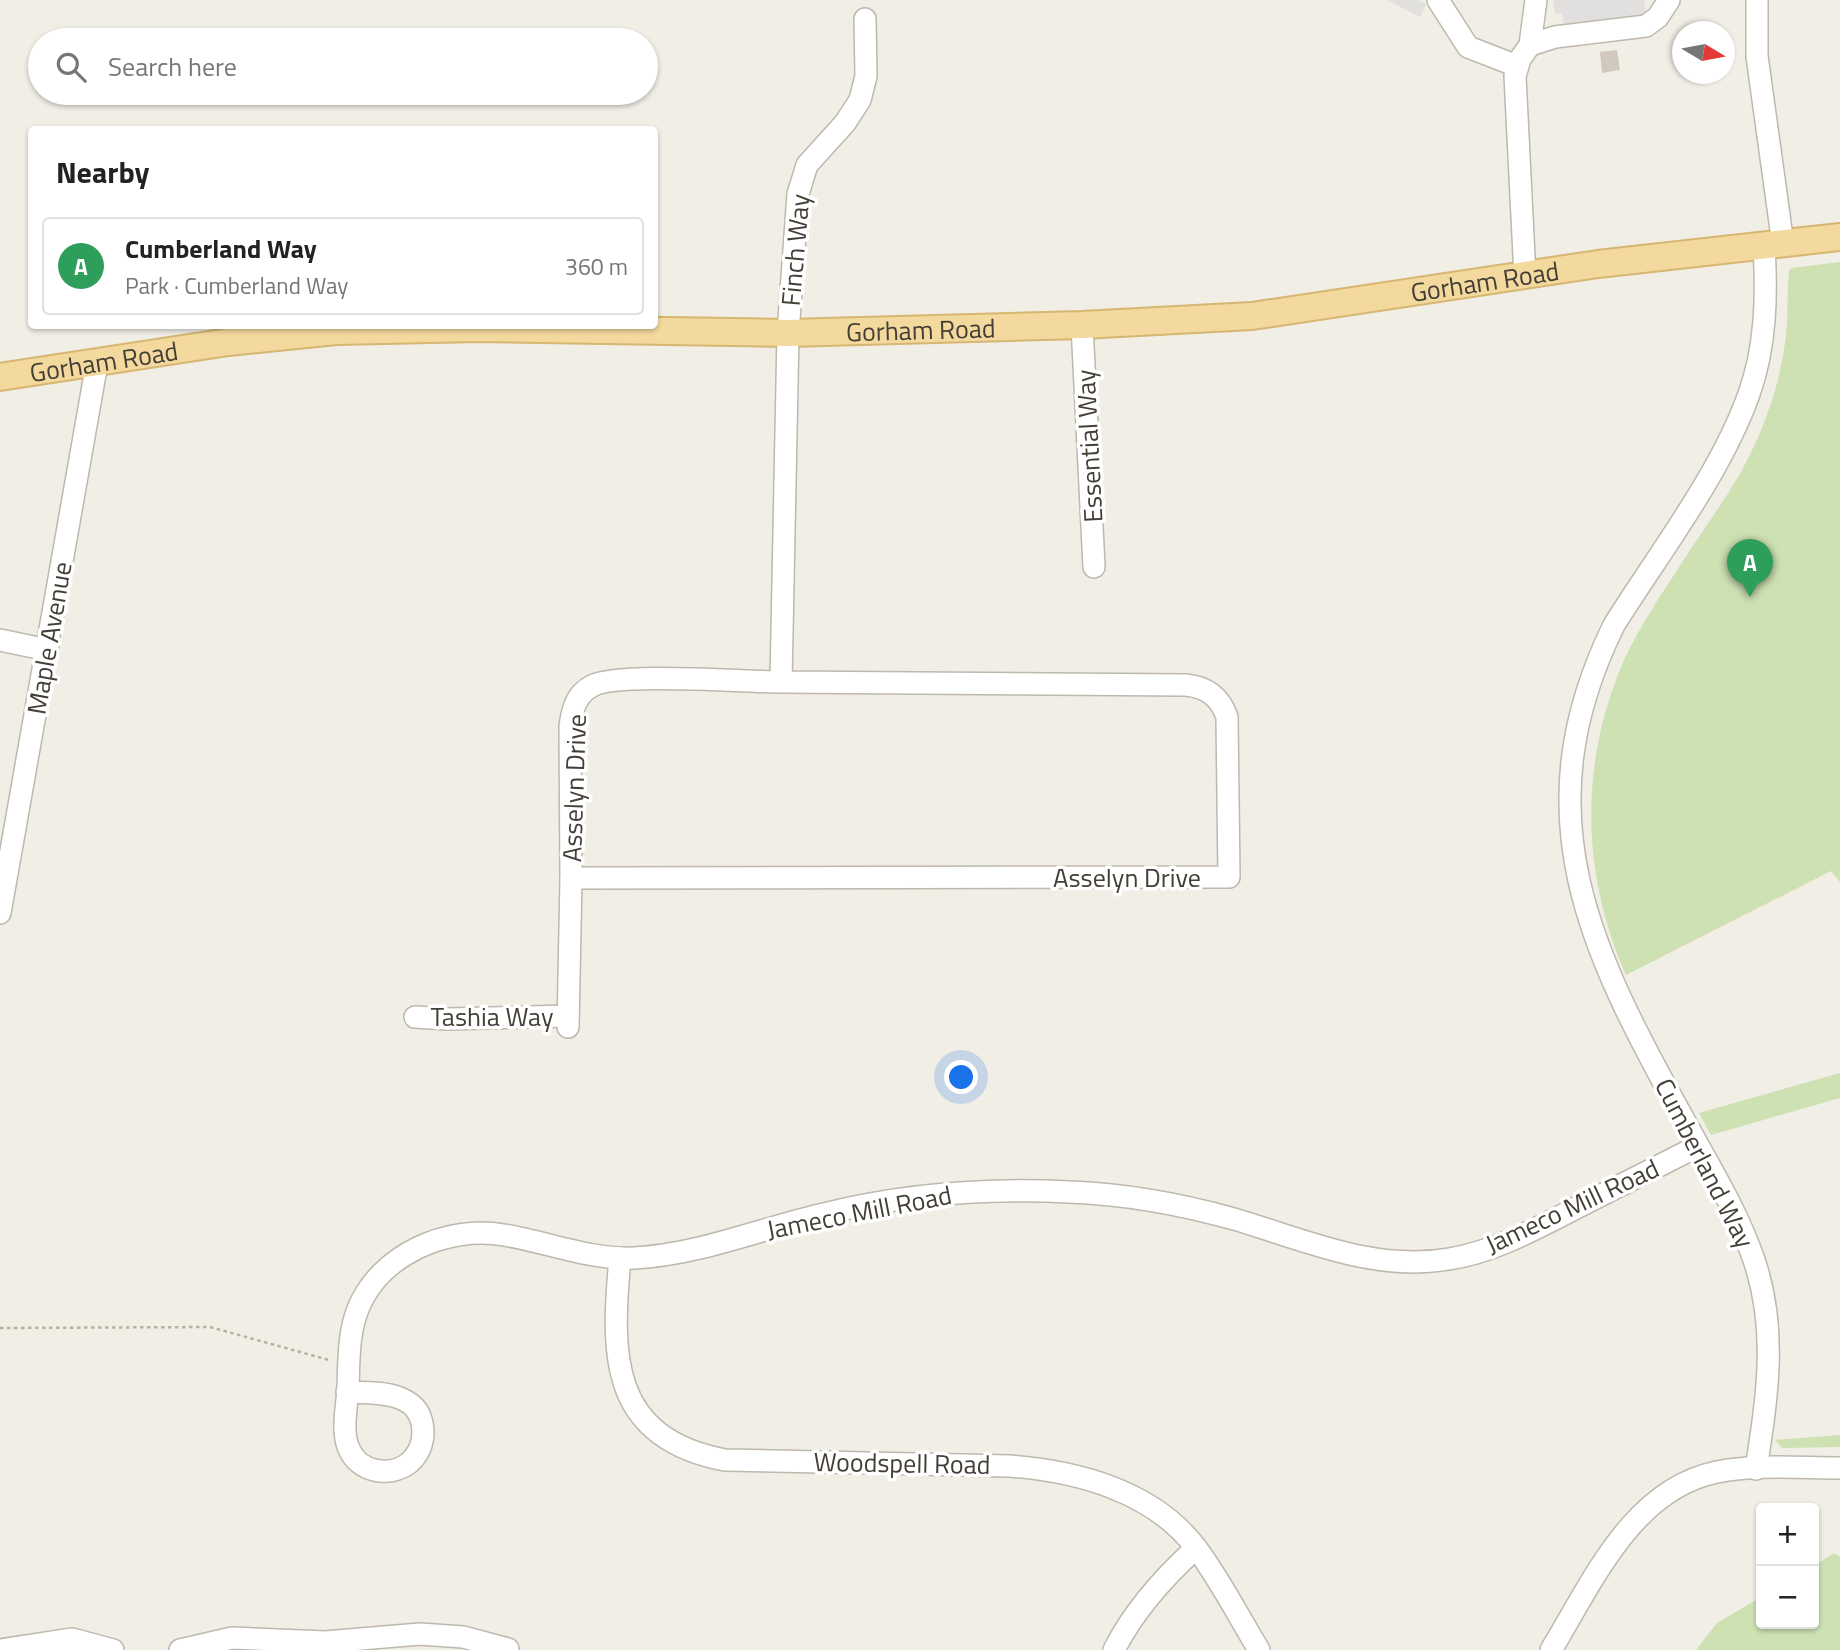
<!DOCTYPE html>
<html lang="en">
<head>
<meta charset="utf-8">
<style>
	body { margin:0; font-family:"Titillium Web",sans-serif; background:#f6f6f6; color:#222 }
	.controls { position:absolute; right:21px; bottom:21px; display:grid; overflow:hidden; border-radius:7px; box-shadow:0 2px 5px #0004 }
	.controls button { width:63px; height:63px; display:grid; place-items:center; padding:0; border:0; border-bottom:2px solid #e0e0e0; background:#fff; color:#222; font:35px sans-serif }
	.compass { position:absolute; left:1672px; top:21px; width:63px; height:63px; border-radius:50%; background:#fff; box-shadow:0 2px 5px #0004; rotate:100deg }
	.you { position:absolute; left:962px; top:1078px; width:24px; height:24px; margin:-18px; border:5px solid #fff; border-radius:50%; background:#1a73e8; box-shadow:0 0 0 10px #1a73e833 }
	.badge { display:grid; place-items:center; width:46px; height:46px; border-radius:50%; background:#e1452d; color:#fff; font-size:23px; font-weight:700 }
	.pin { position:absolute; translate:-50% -58px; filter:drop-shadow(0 2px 4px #0008) }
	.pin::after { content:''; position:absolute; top:37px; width:24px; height:21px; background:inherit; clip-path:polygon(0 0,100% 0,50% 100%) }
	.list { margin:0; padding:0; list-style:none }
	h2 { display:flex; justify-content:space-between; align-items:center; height:91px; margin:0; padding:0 28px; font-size:30px }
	h2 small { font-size:23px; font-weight:400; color:#767676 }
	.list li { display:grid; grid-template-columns:46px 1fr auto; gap:21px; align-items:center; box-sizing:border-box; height:98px; margin:0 14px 14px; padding:0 14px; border:2px solid #e0e0e0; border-radius:7px }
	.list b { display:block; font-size:26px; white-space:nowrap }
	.list p { margin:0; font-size:23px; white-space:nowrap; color:#767676 }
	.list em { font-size:23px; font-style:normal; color:#767676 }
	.icon { flex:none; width:38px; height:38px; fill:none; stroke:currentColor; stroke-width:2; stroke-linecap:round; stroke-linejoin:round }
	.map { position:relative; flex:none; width:1840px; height:1650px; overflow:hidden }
	.search { position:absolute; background:#fff; box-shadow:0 2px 5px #0004; left:28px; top:28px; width:630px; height:77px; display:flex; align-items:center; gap:18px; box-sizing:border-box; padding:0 24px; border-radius:38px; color:#767676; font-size:26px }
	.panel { position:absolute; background:#fff; box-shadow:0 2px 5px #0004; left:28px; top:126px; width:630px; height:203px; border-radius:7px }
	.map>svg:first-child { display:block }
	.green { fill:#cde1b3 }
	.parking { fill:#e2e0de }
	.building { fill:#d1c9bd }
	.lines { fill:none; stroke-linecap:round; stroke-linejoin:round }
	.minor-casing { stroke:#beb8ad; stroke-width:24 }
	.major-casing { stroke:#d6b670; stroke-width:30 }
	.path { stroke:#bbb09d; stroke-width:2.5; stroke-dasharray:3.5 3.5; stroke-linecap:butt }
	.minor { stroke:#fff; stroke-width:21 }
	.major { stroke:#f3d99e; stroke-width:26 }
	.labels { text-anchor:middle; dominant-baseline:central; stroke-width:7; stroke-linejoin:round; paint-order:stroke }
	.street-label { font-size:26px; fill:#433e36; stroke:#fff }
</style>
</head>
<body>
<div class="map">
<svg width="1840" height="1650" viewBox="0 0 1840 1650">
	<rect width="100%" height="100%" fill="#f1eee6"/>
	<g class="green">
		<path d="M1840 262V882L1831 871 1626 975C1581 873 1579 763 1624 660 1640 626 1661 595 1681 564 1707 523 1739 483 1758 437 1774 401 1784 363 1787 324 1788 307 1787 288 1789 271L1791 268Z"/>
		<path d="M1840 1073V1098L1711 1135 1699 1113Z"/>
		<path d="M1840 1435V1447L1782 1448 1775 1440Z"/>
		<path d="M1834 1553 1840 1557V1650H1696L1717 1623 1761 1597V1624H1814V1566Z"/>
	</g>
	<g class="parking">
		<path d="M1387 0H1418L1426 4 1420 17Z"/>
		<path d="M1553 0H1644L1646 15 1564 25 1562 13 1555 14Z"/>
	</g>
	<path class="building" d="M1617 50 1620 70 1602 73 1600 52Z"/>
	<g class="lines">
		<defs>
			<g id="minor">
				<path d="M1438 0 1468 47 1517 66"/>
				<path d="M1757 0V56L1783 244"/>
				<path d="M1530 45 1555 37 1646 26 1658 17 1669 0"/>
				<path d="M1525 276 1515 76 1520 59 1530 45 1536 0"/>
				<path d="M1082 325 1094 567"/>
				<path d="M0 640 48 650"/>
				<path d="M781 682C745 682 617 672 592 686 576 694 572 710 570 727L571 878 1229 877 1227 717C1220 697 1207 687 1186 685L781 682 788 333 798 194 807 165 845 123 860 100 866 76 865 19"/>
				<path d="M0 913 97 363"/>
				<path d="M415 1017 447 1019 568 1016"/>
				<path d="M568 1027 571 878"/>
				<path d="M620 1258C611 1355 609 1438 725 1460L1009 1466C1077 1471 1154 1491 1197 1549 1220 1580 1239 1617 1259 1650"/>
				<path d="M347 1392C377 1393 422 1390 423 1432 423 1444 418 1455 409 1463 389 1478 359 1472 349 1449 341 1431 347 1407 348 1388 349 1362 348 1334 358 1309 380 1254 448 1225 504 1235 547 1242 591 1260 634 1258 698 1255 762 1228 824 1214 905 1194 986 1188 1069 1192 1125 1194 1180 1204 1234 1219 1305 1240 1374 1272 1449 1259 1495 1252 1539 1227 1580 1206 1619 1186 1658 1166 1698 1146"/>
				<path d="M1756 1469C1767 1398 1778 1330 1754 1260 1737 1210 1708 1164 1683 1118 1590 950 1521 814 1614 625 1659 553 1720 475 1749 394 1766 346 1767 297 1764 246"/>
				<path d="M0 1650 72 1639 113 1650"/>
				<path d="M180 1650 232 1638 325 1642 420 1634 463 1637 508 1649"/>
				<path d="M1114 1650C1134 1610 1163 1578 1196 1548"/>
				<path d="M1551 1650C1592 1583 1632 1489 1717 1472 1756 1464 1800 1468 1840 1468"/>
			</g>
			<g id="major">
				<path id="s1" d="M0 377 228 342 336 331 478 328 788 333 1082 325 1252 316 1598 264 1840 237"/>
			</g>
		</defs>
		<use href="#minor" class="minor-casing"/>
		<use href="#major" class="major-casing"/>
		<path class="path" d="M0 1328 210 1327 329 1360"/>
		<use href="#minor" class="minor"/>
		<use href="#major" class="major"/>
	</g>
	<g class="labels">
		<g class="street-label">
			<text transform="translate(795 250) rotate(-85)">Finch Way</text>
			<text stroke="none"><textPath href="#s1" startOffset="1491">Gorham Road</textPath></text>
			<text stroke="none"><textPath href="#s1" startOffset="924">Gorham Road</textPath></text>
			<text stroke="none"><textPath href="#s1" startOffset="105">Gorham Road</textPath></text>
			<text transform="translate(1089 446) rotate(-93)">Essential Way</text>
			<text transform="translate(49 638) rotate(-80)">Maple Avenue</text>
			<text transform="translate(574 788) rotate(-88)">Asselyn Drive</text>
			<text x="1127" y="877">Asselyn Drive</text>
			<text x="492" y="1016">Tashia Way</text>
			<text transform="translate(1705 1163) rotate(63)">Cumberland Way</text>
			<text transform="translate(1572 1206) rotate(-25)">Jameco Mill Road</text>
			<text transform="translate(859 1212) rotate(-11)">Jameco Mill Road</text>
			<text transform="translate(902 1463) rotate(1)">Woodspell Road</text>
		</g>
	</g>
</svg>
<div class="controls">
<button>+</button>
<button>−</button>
</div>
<svg class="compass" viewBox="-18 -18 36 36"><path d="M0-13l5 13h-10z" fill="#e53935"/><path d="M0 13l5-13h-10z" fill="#767676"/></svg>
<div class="you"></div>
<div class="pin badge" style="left:1750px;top:597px;background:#2e9e5b">A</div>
<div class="search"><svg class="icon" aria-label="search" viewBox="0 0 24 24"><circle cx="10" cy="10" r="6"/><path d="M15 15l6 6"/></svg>Search here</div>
<section class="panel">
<h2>Nearby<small></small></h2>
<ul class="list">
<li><span class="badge" style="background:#2e9e5b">A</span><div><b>Cumberland Way</b><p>Park · Cumberland Way</p></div><em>360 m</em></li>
</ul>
</section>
</div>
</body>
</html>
